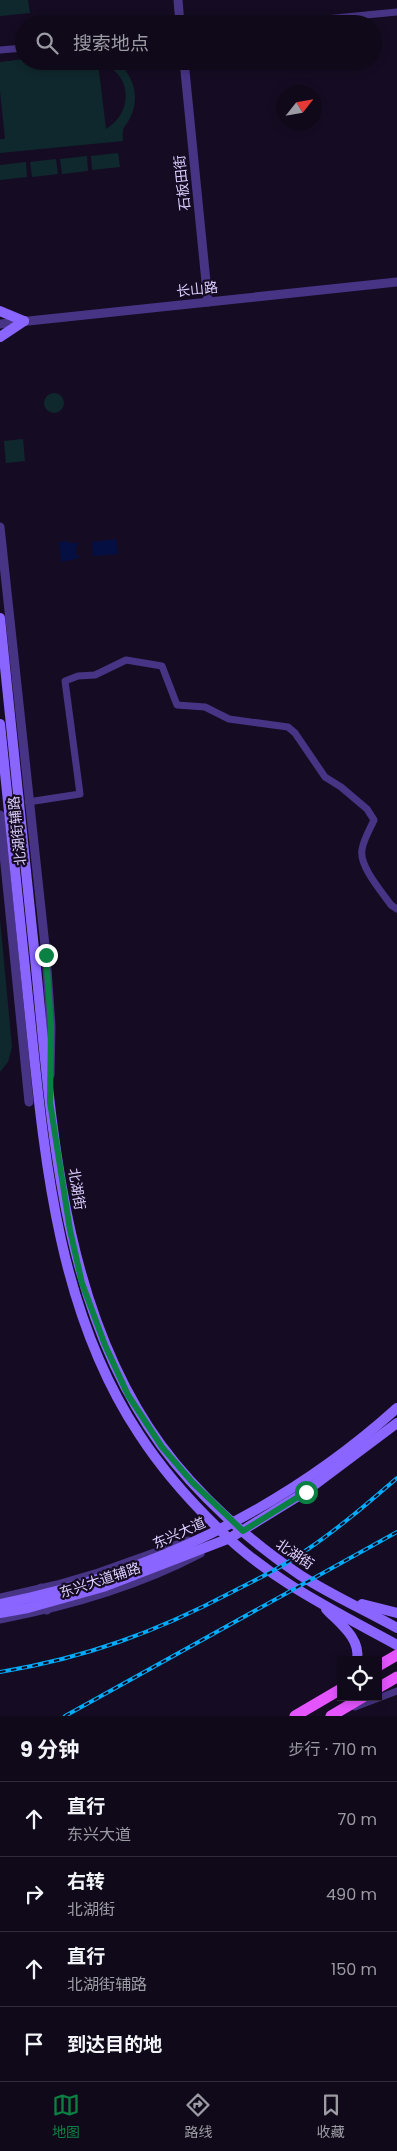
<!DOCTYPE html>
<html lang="zh">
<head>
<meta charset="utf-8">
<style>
	body { margin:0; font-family:Poppins,"Noto Sans SC",sans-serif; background:#191223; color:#f1f3f6 }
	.controls { position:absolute; right:15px; bottom:15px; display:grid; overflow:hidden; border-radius:0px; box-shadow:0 2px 8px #0003 }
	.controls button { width:45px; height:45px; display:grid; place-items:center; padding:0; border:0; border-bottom:1px solid #302a39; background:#10091a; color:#f1f3f6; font:25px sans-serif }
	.compass { position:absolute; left:277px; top:85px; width:45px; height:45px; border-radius:50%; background:#10091a; box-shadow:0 2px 8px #0003; rotate:59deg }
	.stop { position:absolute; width:15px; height:15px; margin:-11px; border:4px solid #0b8043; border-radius:50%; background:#fff }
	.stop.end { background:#0b8043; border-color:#fff; box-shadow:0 1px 5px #0008 }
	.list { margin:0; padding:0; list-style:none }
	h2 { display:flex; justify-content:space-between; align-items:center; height:65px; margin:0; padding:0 20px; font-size:21px }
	h2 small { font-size:16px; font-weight:400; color:#9c9aa2 }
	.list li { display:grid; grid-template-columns:32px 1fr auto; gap:15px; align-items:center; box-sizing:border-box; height:75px; padding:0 20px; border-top:1px solid #302a39 }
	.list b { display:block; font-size:19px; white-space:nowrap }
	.list p { margin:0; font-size:16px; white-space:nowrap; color:#9c9aa2 }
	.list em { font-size:16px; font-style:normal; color:#9c9aa2 }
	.icon { flex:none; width:28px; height:28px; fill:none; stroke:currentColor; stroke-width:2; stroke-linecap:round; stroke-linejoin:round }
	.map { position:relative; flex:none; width:397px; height:1716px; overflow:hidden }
	.search { position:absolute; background:#10091a; box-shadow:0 2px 8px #0003; left:15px; right:15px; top:15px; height:55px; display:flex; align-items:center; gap:12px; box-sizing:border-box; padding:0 18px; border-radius:28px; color:#9c9aa2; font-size:19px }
	.sheet { height:365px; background:#10091a }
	nav { display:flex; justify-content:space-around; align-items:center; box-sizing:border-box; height:70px; border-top:1px solid #302a39; background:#10091a; font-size:14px; color:#9c9aa2 }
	nav a { display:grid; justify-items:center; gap:2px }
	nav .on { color:#0b8043 }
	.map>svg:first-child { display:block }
	.green { fill:#0f282d; fill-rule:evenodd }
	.water { fill:#060f42 }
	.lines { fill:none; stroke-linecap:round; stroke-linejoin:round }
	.minor { stroke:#483485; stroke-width:7 }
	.tertiary { stroke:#483485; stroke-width:9 }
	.secondary { stroke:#8a65ff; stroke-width:10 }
	.primary { stroke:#e455ff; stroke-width:11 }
	.rail-casing { stroke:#00abf9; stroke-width:4 }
	.rail { stroke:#150c23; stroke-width:2; stroke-dasharray:5.5; stroke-linecap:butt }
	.route { stroke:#0b8043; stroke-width:6 }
	.labels { text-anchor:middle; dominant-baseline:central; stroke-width:4.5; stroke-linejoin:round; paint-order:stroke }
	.street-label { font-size:14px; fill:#deceff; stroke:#150c23 }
</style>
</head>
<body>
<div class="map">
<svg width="397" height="1716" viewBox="0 0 397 1716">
	<rect width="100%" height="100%" fill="#150c23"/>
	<g class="green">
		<path d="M0 0H28L30 13 0 16Z"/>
		<path d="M24 59V61L118 62C133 76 140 96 131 116 125 129 122 124 123 141L0 153V139H5L0 91V62ZM98 63C132 70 135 112 106 129Z"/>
		<path d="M118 153 120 167 92 170 91 156Z"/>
		<path d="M87 156 88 171 62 174 60 159Z"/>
		<path d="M56 159 58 174 32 177 30 162Z"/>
		<path d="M26 162 27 177 0 180V165Z"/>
		<circle cx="54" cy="403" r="10"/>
		<path d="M23 439 25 461 6 463 4 441Z"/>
		<path d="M0 919 12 1047 8 1062 0 1072Z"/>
	</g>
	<g class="water">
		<path d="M116 539 118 554 93 556 92 542Z"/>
		<path d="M68 541V543H78V545L76 546V555H79V558L61 562 59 542Z"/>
	</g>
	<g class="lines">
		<g class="minor">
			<path d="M274 24 397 12"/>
			<path d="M0 50 24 48"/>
			<path d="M28 802 80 794 65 681 78 676 95 675 126 660 162 666 177 705 205 707 229 719 288 727 295 733 325 777 341 787 367 809 374 820C370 829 363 840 362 850 359 866 382 892 391 905L397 909"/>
			<path d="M0 1597 57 1584 98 1572 188 1540"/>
			<path d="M0 1620C69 1607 138 1587 201 1554"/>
			<path d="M355 1707 397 1691"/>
		</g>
		<g class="tertiary">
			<path d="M178 0 180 24"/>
			<path d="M184 61 208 302"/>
			<path d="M0 324 397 282"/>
			<path d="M0 527 46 955 51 1026 50 1075"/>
			<path d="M0 815 29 1102"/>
			<path d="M41 1588 47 1610"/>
		</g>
		<g class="secondary">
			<path d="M0 311 24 321"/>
			<path d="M0 337 24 321"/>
			<path d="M0 618C12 732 23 845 35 958 52 1124 60 1306 161 1445 197 1494 250 1542 300 1575 331 1595 365 1610 397 1628"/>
			<path d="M0 724C10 818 19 913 29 1007 44 1152 56 1309 139 1434 161 1468 189 1500 218 1528 268 1579 335 1611 397 1645"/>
			<path d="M0 1604C148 1575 285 1509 397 1408"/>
			<path d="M362 1604 397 1613"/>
			<path d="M326 1609C339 1623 361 1638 357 1660"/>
			<path d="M0 1613 28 1608 103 1587 230 1538 305 1492 397 1423"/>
		</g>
		<g class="primary">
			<path d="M378 1666 397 1655"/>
			<path d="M378 1688 397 1677"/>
			<path d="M295 1716 341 1689"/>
			<path d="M331 1716 363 1697"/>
		</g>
		<defs>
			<g id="rail">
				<path d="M0 1672C85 1658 156 1632 232 1592 258 1579 284 1566 308 1549 339 1528 368 1503 397 1478"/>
				<path d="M65 1716 397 1532"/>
			</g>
		</defs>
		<use href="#rail" class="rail-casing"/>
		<use href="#rail" class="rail"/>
	</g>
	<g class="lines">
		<path class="route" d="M46 955 51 1026 50 1102 70 1230 82 1283 105 1345 128 1395 162 1447 193 1483 243 1531 306 1492"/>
	</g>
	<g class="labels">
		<g class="street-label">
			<text transform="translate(182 183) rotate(-96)">石板田街</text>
			<text transform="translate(197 289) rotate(-6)">长山路</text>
			<text transform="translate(17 831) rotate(-96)">北湖街辅路</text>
			<text transform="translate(77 1189) rotate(81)">北湖街</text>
			<text transform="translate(179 1533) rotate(-24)">东兴大道</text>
			<text transform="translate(295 1554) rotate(34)">北湖街</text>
			<text transform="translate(100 1580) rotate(-18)">东兴大道辅路</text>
		</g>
	</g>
</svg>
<div class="controls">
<button><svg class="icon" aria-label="locate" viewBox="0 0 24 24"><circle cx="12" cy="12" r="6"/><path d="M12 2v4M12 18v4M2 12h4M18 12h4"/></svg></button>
</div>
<svg class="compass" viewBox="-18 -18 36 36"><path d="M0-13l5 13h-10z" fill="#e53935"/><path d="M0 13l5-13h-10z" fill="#9c9aa2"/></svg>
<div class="stop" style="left:306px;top:1492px"></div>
<div class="stop end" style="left:46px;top:955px"></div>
<div class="search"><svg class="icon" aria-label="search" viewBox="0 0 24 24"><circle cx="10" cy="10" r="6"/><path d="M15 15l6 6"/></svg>搜索地点</div>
</div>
<section class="sheet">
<h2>9 分钟<small>步行 · 710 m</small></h2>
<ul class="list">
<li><svg class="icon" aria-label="ahead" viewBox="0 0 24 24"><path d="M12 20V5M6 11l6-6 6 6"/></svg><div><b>直行</b><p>东兴大道</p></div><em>70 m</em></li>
<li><svg class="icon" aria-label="right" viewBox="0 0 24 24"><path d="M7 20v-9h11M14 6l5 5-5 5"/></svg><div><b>右转</b><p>北湖街</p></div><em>490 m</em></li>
<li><svg class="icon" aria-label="ahead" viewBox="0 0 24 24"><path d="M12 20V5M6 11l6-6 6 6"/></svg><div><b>直行</b><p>北湖街辅路</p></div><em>150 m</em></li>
<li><svg class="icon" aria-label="arrive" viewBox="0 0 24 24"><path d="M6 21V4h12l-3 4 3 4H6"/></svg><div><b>到达目的地</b></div></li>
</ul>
</section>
<nav>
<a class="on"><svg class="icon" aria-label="map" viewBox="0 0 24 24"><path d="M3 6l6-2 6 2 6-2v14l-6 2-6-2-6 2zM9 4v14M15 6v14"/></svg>地图</a>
<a><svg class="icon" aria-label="directions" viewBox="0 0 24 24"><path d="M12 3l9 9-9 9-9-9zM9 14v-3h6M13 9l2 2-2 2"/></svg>路线</a>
<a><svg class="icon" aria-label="saved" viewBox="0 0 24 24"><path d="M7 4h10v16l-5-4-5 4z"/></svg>收藏</a>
</nav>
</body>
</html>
